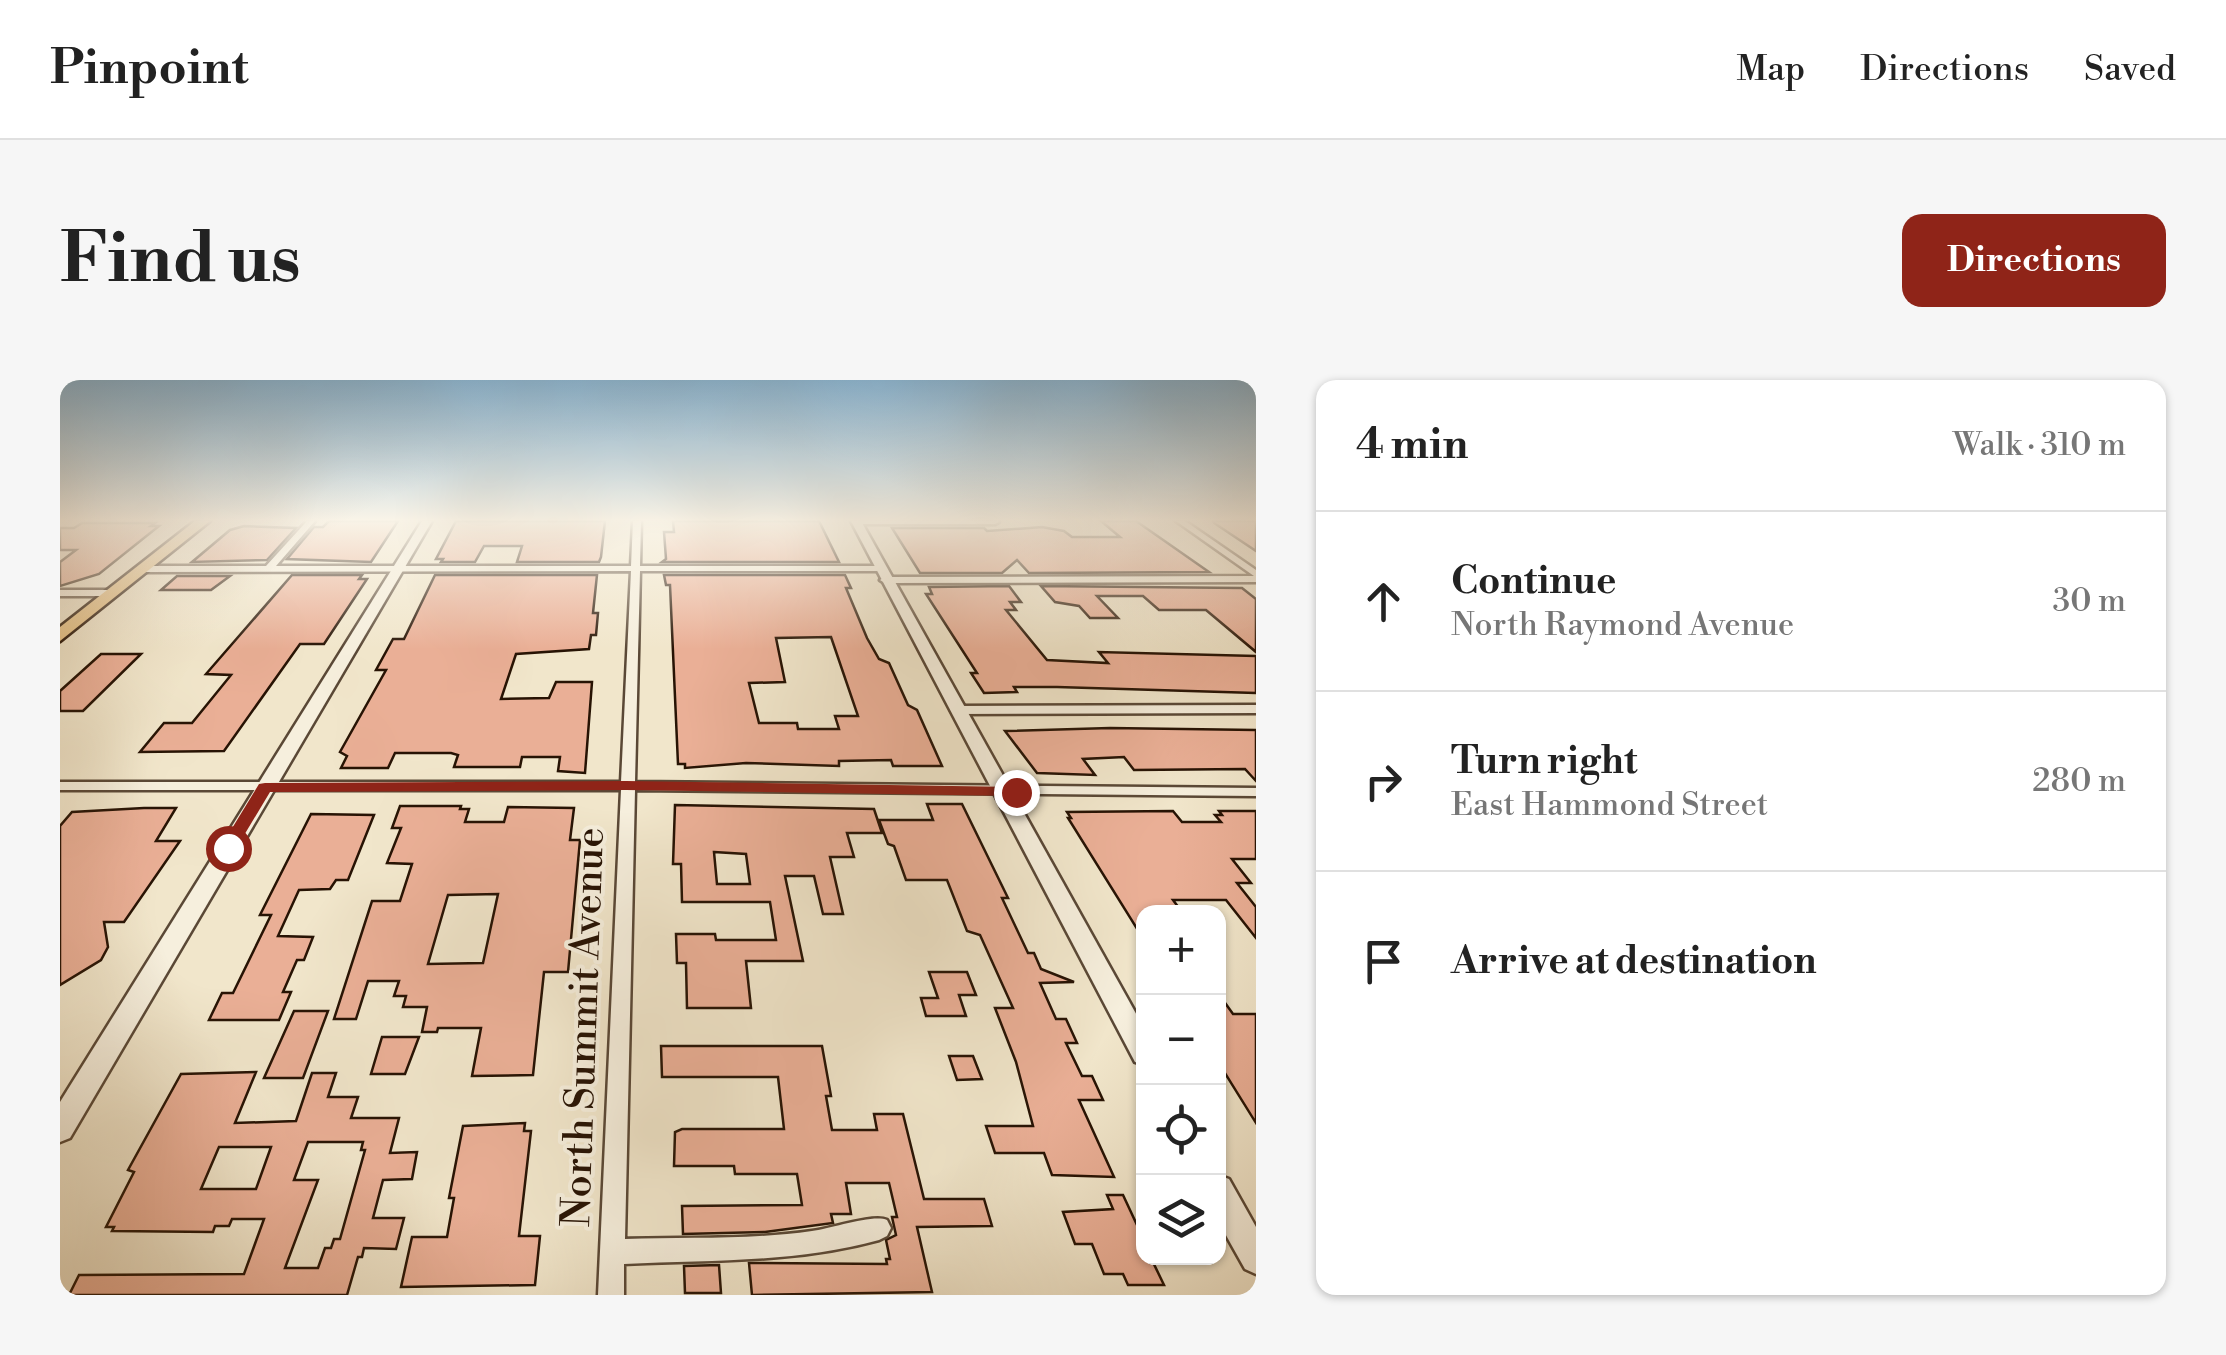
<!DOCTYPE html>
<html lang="en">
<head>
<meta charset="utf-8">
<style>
	body { margin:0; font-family:"Libre Bodoni",serif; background:#f6f6f6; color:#222 }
	.controls { position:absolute; right:30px; bottom:30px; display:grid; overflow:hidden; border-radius:20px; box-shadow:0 2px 8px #0004 }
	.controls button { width:90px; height:90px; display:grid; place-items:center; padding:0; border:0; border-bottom:2px solid #e0e0e0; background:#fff; color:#222; font:50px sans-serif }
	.stop { position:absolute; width:30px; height:30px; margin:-22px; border:8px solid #8f2418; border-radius:50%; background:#fff }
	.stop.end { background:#8f2418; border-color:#fff; box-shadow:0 2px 10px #0008 }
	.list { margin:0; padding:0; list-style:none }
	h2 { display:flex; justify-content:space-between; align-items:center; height:130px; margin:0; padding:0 40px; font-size:42px }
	h2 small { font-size:32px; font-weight:400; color:#767676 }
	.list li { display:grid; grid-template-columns:65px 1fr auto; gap:30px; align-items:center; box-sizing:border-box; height:180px; padding:0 40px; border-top:2px solid #e0e0e0 }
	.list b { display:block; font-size:38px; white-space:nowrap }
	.list p { margin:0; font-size:32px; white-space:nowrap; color:#767676 }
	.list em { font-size:32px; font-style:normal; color:#767676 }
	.icon { flex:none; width:55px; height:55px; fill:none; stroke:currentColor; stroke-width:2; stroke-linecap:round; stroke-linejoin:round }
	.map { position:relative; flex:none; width:1196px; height:915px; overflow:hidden; border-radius:20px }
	header { display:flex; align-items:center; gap:60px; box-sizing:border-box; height:140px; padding:0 50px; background:#fff; border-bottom:2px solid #e0e0e0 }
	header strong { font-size:48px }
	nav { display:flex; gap:55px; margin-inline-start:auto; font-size:35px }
	.intro { display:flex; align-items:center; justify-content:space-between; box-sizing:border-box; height:240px; padding:0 60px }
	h1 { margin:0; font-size:70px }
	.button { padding:25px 45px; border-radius:20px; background:#8f2418; color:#fff; font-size:35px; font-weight:700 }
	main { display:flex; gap:60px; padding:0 60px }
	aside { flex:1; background:#fff; border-radius:20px; box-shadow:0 2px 8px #0004 }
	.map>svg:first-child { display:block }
	.building { fill:#eaaf96; stroke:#271304; stroke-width:2.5; fill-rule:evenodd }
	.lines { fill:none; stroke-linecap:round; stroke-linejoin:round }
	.minor-casing { stroke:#5a4836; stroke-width:5 }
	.tertiary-casing { stroke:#5a4836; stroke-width:5 }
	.primary-casing { stroke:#271304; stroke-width:5 }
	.minor { fill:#f6efdd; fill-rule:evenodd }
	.tertiary { fill:#f6efdd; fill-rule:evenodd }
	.primary { fill:#e8c386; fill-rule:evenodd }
	.route { fill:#8f2418 }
	.labels { text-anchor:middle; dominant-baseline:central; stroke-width:8; stroke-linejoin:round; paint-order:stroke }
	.street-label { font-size:40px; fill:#271304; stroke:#f6efdd }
</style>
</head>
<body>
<header>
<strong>Pinpoint</strong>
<nav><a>Map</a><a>Directions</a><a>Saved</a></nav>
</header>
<div class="intro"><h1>Find us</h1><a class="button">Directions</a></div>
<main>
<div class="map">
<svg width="1196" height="915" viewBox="0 0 1196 915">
	<rect width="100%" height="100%" fill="#f1e6cb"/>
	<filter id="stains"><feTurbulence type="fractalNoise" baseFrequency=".002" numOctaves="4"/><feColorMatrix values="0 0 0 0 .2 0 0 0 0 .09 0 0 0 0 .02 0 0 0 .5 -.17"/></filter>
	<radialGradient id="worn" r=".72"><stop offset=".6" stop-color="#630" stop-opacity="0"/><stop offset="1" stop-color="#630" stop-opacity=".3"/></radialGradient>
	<g class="building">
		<path d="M269 141H338L311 182 227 179 254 147H263Z"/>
		<path d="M396 141H545L541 177 539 182H457L462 166H424L415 182H381L383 179H376Z"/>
		<path d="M613 141H759L779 182H602L606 179 604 152H614Z"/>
		<path d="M1041 141H1076L1149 192 969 193 957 180 942 193H860L832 148H924L927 151 982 147 1004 151 1012 157H1060Z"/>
		<path d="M1153 141H1196V171L1154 143Z"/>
		<path d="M22 143H95L91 146H99L39 194 0 206V182L16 170H0V148H14Z"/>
		<path d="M184 146 236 148 207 180 132 182 170 150Z"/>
		<path d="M232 195H302L299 199H307L264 264H240L164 371 80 372 104 343H132L171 295 146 294Z"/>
		<path d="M375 195H537L533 233H538L536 255H531L529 269 456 274 441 319 489 318 496 302H532L525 393 498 391 500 377H462L460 387H394L398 375 391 373H335L328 388H281L287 376 280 372 326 290H316L333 259H344Z"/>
		<path d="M604 195H785L791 208H786L807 258 819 279 829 283 848 325 857 330 882 386H833L831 380 779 381V386L686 383 625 388V384H618L610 205H606ZM771 257 798 336H775L779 349H738L737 343H699L689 303 725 302 716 258Z"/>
		<path d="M117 196H170L151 210H101Z"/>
		<path d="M949 206 961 222H950L956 230H946L987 280 1048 283 1039 272 1196 276V313L997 307H954L957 312 924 313 911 293H917L866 214H872L869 207Z"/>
		<path d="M981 206 1182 208 1196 219V272L1146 230H1099L1083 216H1037L1058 238H1030L1019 226 995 222Z"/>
		<path d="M41 274H81L23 331H0V311Z"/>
		<path d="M1050 348 1196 350V401L1185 389 1074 390 1064 377 1023 379 1035 395 977 393 945 351Z"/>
		<path d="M867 424H902L948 518H942L968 573H974L981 589 1014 602 980 603 996 639H1006L1017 663H1006L1022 696H1032L1043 720H1019L1054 797 992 795 984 773H935L926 746H973L956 682 935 628H953L920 555 907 551 887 500H846L834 466 828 464 819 440H873Z"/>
		<path d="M615 425 814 429 822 453H787L794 477H770L783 534H763L754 496H725L743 581H686L691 628H627L626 583H617L616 554H655L656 560H716L710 522H622L621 484H613ZM654 472 686 474 690 504H657Z"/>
		<path d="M340 426H401L400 429H409L405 442H444L448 427 514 428 510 460H520L508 592H484L473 695 412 696 421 648H378L377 652H362L367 627H343L346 616H334L339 601H308L296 639H274L312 521H340L352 484 327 483 341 448H332ZM438 514 423 583 368 584 388 515Z"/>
		<path d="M84 428H116L96 461H120L64 542H44L48 567 41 580 0 605V446L12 432Z"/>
		<path d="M1113 431 1122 442H1161L1155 435H1162L1159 431H1196V479H1172L1191 503H1177L1196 527V558L1166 520H1113L1122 532H1084V560L1008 438H1011L1007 432Z"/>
		<path d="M251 434 314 435 288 500H276L270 509 239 510 218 556 253 557 244 580H237L223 612H231L219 640H149L162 613H173L211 535H200Z"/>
		<path d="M869 592H907L916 615H899L906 636H866L861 618H878Z"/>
		<path d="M1158 613 1173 634H1196V743L1158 682Z"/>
		<path d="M234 631H268L243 698H204Z"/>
		<path d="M322 657H359L345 694H311Z"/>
		<path d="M601 666H762L771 716H766L772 750H817L814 734H843L864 819H924L932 846 857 847 872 912 692 915 689 883 827 884 826 879H830L826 860 836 855 832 837H837L829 803H786L791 834H771L773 843 705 852 623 854 622 826 742 825 737 794H675L674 786H614L615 752 622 749H724L718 697H602Z"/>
		<path d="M889 676H913L922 699 897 700Z"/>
		<path d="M196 692 175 743 236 741 252 693H276L268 717H298L291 738H339L330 773 357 772 352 799 323 800 313 838H344L336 869 304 868 302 877H298L287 915H9L19 895 184 894 204 839H172L169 846H155L153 852 52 851 54 847H46L74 792 68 790 121 694ZM248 762H303L301 770H305L280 859H274L271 868H265L258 888H225L258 800H234ZM159 767H211L196 809H141Z"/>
		<path d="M465 743 464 751H471L459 856H480L475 905 341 907 352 857H387L394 818H389L403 746Z"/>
		<path d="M1047 815H1063L1084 860V878H1091L1104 905H1068L1063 894H1044L1032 864H1015L1003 832 1053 829Z"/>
		<path d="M659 885 661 913H625L624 886Z"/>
	</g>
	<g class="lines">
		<defs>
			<g id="minor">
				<path d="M247 141H255L216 186H571L573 141H581L580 186H821V190L818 191H580L575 402 1196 408V416L575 410 565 859C627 857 690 860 752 851 770 849 813 834 827 840L831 848 827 856 819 860C735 883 651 880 564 884V915H538L561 410H0V402H561L571 191 82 192 77 189 82 186H206Z"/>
				<path d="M793 141H938L939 142 935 144H796Z"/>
				<path d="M1116 141H1125L1196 190V202L825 203 820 200 825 197 1194 196Z"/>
				<path d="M0 210H53L58 213 53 216H0Z"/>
				<path d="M1196 325V333L897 334 891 330 897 326Z"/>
			</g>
			<g id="tertiary">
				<path d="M362 141H372L10 758 0 762V722Z"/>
				<path d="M791 141H801L1084 648V685L1075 682Z"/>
				<path d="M1158 795 1169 799 1196 847V894L1185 889 1158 841Z"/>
			</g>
			<path id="primary" d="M135 141H150L0 261V247Z"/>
		</defs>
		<use href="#minor" class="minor-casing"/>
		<use href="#tertiary" class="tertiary-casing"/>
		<use href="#primary" class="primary-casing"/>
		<use href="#minor" class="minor"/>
		<use href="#tertiary" class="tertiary"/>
		<use href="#primary" class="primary"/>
	</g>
	<linearGradient id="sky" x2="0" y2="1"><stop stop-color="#8ab8d8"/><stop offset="0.52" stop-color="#f9f4e8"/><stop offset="1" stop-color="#f9f4e8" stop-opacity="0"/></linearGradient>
	<rect width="1196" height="269" fill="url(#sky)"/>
	<path class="route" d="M566 401 956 407 963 412 956 416 566 410 210 412 174 472H163L160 468 199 404 205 403Z"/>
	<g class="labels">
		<g class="street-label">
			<text transform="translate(524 647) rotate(-88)">North Summit Avenue</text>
		</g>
	</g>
	<rect width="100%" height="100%" filter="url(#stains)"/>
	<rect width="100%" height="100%" fill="url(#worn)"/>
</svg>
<div class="controls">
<button>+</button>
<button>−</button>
<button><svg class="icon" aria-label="locate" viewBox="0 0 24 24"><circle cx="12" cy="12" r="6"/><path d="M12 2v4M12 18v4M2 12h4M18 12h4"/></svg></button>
<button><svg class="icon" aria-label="layers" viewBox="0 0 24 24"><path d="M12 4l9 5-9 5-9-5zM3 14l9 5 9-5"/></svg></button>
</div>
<div class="stop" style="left:168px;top:468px"></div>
<div class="stop end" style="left:956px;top:412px"></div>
</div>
<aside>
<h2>4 min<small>Walk · 310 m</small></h2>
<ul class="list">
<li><svg class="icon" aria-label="ahead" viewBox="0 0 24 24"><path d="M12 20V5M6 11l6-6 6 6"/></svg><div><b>Continue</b><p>North Raymond Avenue</p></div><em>30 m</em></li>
<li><svg class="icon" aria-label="right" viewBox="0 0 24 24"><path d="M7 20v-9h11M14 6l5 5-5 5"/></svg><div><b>Turn right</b><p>East Hammond Street</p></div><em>280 m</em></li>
<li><svg class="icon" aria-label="arrive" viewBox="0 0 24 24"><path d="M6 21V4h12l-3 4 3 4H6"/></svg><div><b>Arrive at destination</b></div></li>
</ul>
</aside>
</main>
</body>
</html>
